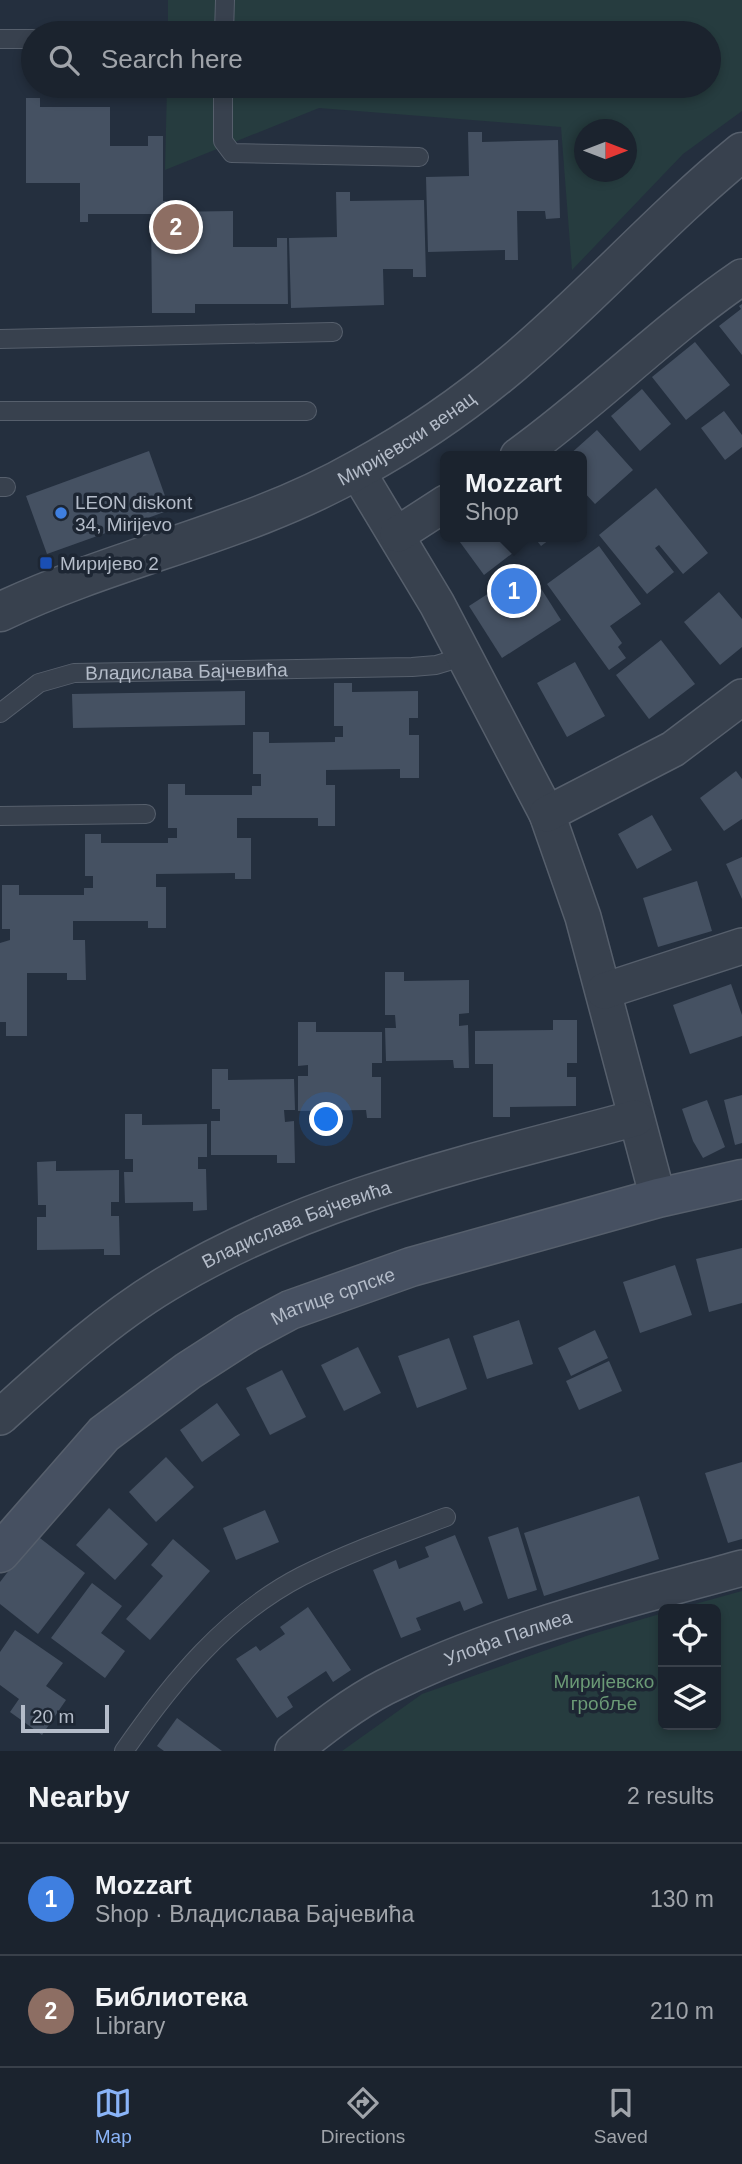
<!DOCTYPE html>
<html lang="en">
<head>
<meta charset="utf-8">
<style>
	body { margin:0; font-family:Helvetica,sans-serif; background:#282f3a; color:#f1f3f6 }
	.controls { position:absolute; right:21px; bottom:21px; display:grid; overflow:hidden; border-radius:10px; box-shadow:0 4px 10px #0003 }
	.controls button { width:63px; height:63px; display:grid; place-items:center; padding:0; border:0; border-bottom:2px solid #39404a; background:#1b232e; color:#f1f3f6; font:35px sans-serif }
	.compass { position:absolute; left:574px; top:119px; width:63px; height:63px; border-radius:50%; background:#1b232e; box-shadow:0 4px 10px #0003; rotate:90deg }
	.scale { position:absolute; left:21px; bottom:18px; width:88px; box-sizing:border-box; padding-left:7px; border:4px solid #b4bcc9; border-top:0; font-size:19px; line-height:24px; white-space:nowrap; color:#b4bcc9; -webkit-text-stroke:5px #1d2633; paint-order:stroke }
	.you { position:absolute; left:327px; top:1120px; width:24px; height:24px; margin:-18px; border:5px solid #fff; border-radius:50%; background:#1a73e8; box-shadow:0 0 0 10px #1a73e833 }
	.badge { display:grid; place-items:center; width:46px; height:46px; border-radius:50%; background:#8ab4f8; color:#fff; font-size:23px; font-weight:700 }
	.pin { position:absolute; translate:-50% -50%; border:4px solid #fff; box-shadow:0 2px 7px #0006 }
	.popup { position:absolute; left:440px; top:451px; width:147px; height:91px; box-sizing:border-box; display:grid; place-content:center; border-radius:10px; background:#1b232e; filter:drop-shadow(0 2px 5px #0005); font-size:23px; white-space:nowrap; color:#a0a4aa }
	.popup b { font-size:26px; color:#f1f3f6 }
	.popup::after { content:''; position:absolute; left:50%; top:100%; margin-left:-14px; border:14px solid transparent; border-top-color:#1b232e }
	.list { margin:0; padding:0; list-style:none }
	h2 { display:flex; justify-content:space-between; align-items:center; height:91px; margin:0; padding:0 28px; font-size:30px }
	h2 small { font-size:23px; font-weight:400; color:#a0a4aa }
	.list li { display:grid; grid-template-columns:46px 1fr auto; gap:21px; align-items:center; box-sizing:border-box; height:112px; padding:0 28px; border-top:2px solid #39404a }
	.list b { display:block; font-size:26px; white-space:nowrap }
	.list p { margin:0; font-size:23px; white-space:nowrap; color:#a0a4aa }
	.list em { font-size:23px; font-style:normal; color:#a0a4aa }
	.icon { flex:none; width:38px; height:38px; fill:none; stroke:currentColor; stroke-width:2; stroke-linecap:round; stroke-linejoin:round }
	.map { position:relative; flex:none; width:742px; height:1751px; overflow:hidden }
	.search { position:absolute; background:#1b232e; box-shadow:0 4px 10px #0003; left:21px; right:21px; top:21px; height:77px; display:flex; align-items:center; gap:18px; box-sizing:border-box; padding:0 24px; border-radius:38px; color:#a0a4aa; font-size:26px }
	.sheet { height:315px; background:#1b232e }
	nav { display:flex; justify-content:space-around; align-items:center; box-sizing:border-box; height:98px; border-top:2px solid #39404a; background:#1b232e; font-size:19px; color:#a0a4aa }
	nav a { display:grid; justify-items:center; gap:4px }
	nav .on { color:#8ab4f8 }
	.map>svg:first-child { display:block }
	.green { fill:#263c3f; fill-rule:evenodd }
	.building { fill:#455162 }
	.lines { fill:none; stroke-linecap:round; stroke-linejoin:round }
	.service-casing { stroke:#565f6c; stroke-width:20 }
	.minor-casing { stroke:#565f6c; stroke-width:38 }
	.tertiary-casing { stroke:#565f6c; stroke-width:41 }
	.secondary-casing { stroke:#565f6c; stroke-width:41 }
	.service { stroke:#38414e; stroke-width:18 }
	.minor { stroke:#38414e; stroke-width:35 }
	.tertiary { stroke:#38414e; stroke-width:38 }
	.secondary { stroke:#465061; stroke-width:38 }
	.shop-dot { fill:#3f7fe0; stroke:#1d2633; stroke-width:2.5 }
	.transit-dot { fill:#1a4fb4; stroke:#1d2633; stroke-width:2.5 }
	.labels { text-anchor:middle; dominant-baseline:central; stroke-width:7; stroke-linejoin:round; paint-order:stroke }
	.street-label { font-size:19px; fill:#b4bcc9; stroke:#1d2633 }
	.poi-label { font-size:19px; fill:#b4bcc9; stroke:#1d2633; text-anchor:start }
	.park-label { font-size:19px; fill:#6b9a76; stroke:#1d2633 }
</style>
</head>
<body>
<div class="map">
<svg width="742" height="1751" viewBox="0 0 742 1751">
	<rect width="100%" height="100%" fill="#242f3e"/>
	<g class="green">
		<path d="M168 0H742V111L683 154 572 270 561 127 319 108 165 170 167 86H709V33H168ZM584 130H626V172H584Z"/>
		<path d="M742 1591V1751H342L422 1694 589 1635 663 1613V1725H716V1609H677Z"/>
	</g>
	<g class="building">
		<path d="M26 98H40V107H110V146H148V136H163V201H166V212L233 211V247H277V238H287L288 304H195V313H152L151 214H88V222H80V183H26Z"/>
		<path d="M468 132H482V142L558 140 560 218 546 219 545 211H517L518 260H505V250L428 252 426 177 469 176Z"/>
		<path d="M336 192H350V201L424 200 426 277H413V269H383L384 305 291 308 289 238 337 237Z"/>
		<path d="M742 304V355L719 326 741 309 739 306Z"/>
		<path d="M695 342 730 385 686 420 652 377Z"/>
		<path d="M642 389 671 424 640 451 611 416Z"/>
		<path d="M724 411 742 435V447L725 460 701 428Z"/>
		<path d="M597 430 633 470 595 504 582 490V456H568Z"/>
		<path d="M149 451 170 510 47 554 26 496Z"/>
		<path d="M656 488 708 553 683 574 659 545 655 548 674 572 647 594 599 535Z"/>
		<path d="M459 537H508L518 549 484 575 457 538Z"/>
		<path d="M534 537H553L541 546Z"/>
		<path d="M599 546 641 604 610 626 622 643 618 647 626 658 609 670 547 584Z"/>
		<path d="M528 568 561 620 502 658 469 606Z"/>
		<path d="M719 592 742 619V647L720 665 684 622Z"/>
		<path d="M661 640 695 684 649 719 616 675Z"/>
		<path d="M575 662 605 716 567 737 537 683Z"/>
		<path d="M334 683H352V692L418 691V718H409V735H419V778H400V769L326 770V785H335V826H318V818H237V838H251V879H235V873L156 874V887H166V928H148V921H73V940H85L86 980H67V973H27V1036H6V1022H0V943L10 940V929H2V885H19V895H84V888H93V876H85V834H101V843H168V838H177V828H168V784H185V795H252V786H261V774H253V732H269V743L335 742V737H343V726H334Z"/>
		<path d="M245 691V725L73 728 72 694Z"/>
		<path d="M736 771 742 779V819L724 831 700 798Z"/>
		<path d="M652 815 672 850 637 869 618 834Z"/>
		<path d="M742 857V899L726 864Z"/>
		<path d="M697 881 712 931 658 947 643 898Z"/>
		<path d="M385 972H404V981L469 980V1013L459 1014V1026L468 1025 469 1068H454L453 1060 386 1061 385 1028H396L395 1015H385Z"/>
		<path d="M731 984 742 1015V1036L690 1054 673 1005Z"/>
		<path d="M553 1020H577V1063H567V1077H576V1106L510 1107V1117H493V1064H475V1031L553 1030Z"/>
		<path d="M298 1022H316V1032H382V1063H372V1077H381V1118H367L366 1110 298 1111V1076H308V1065L298 1066Z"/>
		<path d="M212 1069H228V1080L294 1079 295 1110H284L285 1122 294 1121 295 1163H277V1155H211V1121H220V1109H212Z"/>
		<path d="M742 1095V1143L735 1145 724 1100Z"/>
		<path d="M707 1100 725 1147 703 1158 693 1141 682 1109Z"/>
		<path d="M125 1114H142V1125L207 1124V1157H198V1169H206L207 1210 193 1211V1202L125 1203 124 1172H133V1159H125Z"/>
		<path d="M56 1161V1171L119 1170V1202H111V1216H119L120 1255H104V1249L37 1250V1217H46V1205H38L37 1162Z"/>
		<path d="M742 1248V1303L709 1312 696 1259Z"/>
		<path d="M675 1265 692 1315 640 1333 623 1282Z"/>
		<path d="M519 1320 533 1364 487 1379 473 1336Z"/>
		<path d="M595 1330 608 1358 571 1376 558 1348Z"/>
		<path d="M449 1338 467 1389 417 1408 398 1356Z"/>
		<path d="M358 1347 381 1393 344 1411 321 1365Z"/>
		<path d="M609 1361 622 1391 579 1410 566 1381Z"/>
		<path d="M282 1370 306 1417 270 1435 246 1388Z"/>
		<path d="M217 1403 240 1435 202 1462 180 1430Z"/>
		<path d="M166 1457 194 1487 156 1522 129 1492Z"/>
		<path d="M742 1462V1539L728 1543 705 1473Z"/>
		<path d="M639 1496 659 1559 544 1596 524 1533Z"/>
		<path d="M109 1508 148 1544 115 1580 76 1545Z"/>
		<path d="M265 1510 279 1542 236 1560 223 1528Z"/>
		<path d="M518 1527 537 1590 508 1599 488 1537Z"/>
		<path d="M36 1535 85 1573 38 1634 0 1604V1582Z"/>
		<path d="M455 1535 483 1603 464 1611 460 1601 416 1618 421 1630 401 1638 373 1570 396 1560 399 1569 429 1557 425 1547Z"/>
		<path d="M173 1539 210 1571 150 1640 126 1619 163 1576 151 1565Z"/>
		<path d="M92 1583 122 1606 101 1633 125 1651 105 1678 51 1638Z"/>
		<path d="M308 1607 351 1670 333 1682 326 1671 287 1697 293 1707 277 1718 236 1659 256 1646 260 1651 285 1634 280 1627Z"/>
		<path d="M15 1630 63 1663 46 1686 66 1700 42 1735 10 1712 19 1699 0 1685V1652Z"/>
		<path d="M177 1718 222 1751H164L157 1746Z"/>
	</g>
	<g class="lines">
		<defs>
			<g id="service">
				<path d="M224 33 225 0"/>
				<path d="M0 39H33"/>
				<path d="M223 86V141L232 153 419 157"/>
				<path d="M0 339 333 332"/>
				<path d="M0 411H307"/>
				<path d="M0 487H6"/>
				<path id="s1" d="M0 713 39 683 74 673 412 667 436 665 466 656"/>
				<path d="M0 816 146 814"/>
				<path d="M124 1751C172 1682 226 1615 302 1576 348 1553 398 1535 446 1517"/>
			</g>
			<g id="minor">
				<path d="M518 456C596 400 663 331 742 277"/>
				<path d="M357 471 437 604 547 814 583 917 658 1198"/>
				<path d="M398 534 446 503"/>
				<path d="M547 814 673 749 742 697"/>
				<path d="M604 991 742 946"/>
				<path id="s2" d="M0 1417C52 1370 106 1320 166 1284 309 1197 477 1161 636 1118"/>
				<path id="s3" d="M293 1751C322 1728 352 1704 385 1687 497 1631 622 1601 742 1568"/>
			</g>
			<g id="tertiary">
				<path id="s4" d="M0 612C117 556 247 533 359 469 412 440 466 403 512 364 592 297 661 218 742 152"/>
			</g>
			<g id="secondary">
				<path id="s5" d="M0 1553 104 1434 188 1371 247 1333 290 1310 411 1267 658 1198 742 1179"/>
			</g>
		</defs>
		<use href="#service" class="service-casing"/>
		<use href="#minor" class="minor-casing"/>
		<use href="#tertiary" class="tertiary-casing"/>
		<use href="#secondary" class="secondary-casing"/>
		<use href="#service" class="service"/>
		<use href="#minor" class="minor"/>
		<use href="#tertiary" class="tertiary"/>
		<use href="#secondary" class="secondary"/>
	</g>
	<circle class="shop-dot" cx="61" cy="513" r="7"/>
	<rect class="transit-dot" x="39" y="556" width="14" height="14" rx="3.5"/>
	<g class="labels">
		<g class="street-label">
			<text stroke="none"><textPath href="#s4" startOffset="443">Миријевски венац</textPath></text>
			<text stroke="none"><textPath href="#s1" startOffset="198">Владислава Бајчевића</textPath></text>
			<text stroke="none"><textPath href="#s2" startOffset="357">Владислава Бајчевића</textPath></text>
			<text stroke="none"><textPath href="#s5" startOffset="427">Матице српске</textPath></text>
			<text stroke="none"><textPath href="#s3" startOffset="245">Улофа Палмеа</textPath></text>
		</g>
		<g class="poi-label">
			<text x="75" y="502">LEON diskont<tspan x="75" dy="22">34, Mirijevo</tspan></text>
			<text x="60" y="563">Миријево 2</text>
		</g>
		<g class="park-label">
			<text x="604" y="1681">Миријевско<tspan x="604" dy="22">гробље</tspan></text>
		</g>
	</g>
</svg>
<div class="controls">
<button><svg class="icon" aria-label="locate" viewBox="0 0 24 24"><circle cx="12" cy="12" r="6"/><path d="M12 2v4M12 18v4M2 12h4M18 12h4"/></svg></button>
<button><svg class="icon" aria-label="layers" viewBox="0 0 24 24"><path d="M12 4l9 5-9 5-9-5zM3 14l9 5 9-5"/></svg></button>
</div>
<svg class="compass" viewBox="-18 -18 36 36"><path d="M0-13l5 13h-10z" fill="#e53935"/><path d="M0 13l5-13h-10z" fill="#a0a4aa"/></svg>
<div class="scale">20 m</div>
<div class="you"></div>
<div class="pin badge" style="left:514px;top:591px;background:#3f7fe0">1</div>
<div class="popup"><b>Mozzart</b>Shop</div>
<div class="pin badge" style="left:176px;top:227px;background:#8d6e63">2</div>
<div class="search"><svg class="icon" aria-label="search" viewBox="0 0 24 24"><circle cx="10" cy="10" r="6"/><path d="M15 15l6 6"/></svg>Search here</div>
</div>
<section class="sheet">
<h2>Nearby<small>2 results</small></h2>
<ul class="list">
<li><span class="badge" style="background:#3f7fe0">1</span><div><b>Mozzart</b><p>Shop · Владислава Бајчевића</p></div><em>130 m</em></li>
<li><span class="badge" style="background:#8d6e63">2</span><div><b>Библиотека</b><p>Library</p></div><em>210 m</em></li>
</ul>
</section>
<nav>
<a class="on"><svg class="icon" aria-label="map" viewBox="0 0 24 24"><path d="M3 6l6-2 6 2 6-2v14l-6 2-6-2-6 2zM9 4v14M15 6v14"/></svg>Map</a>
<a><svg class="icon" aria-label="directions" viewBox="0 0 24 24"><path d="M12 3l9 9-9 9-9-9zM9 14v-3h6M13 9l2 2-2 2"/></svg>Directions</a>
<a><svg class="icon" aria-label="saved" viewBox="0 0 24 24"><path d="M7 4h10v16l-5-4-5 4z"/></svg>Saved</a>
</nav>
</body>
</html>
